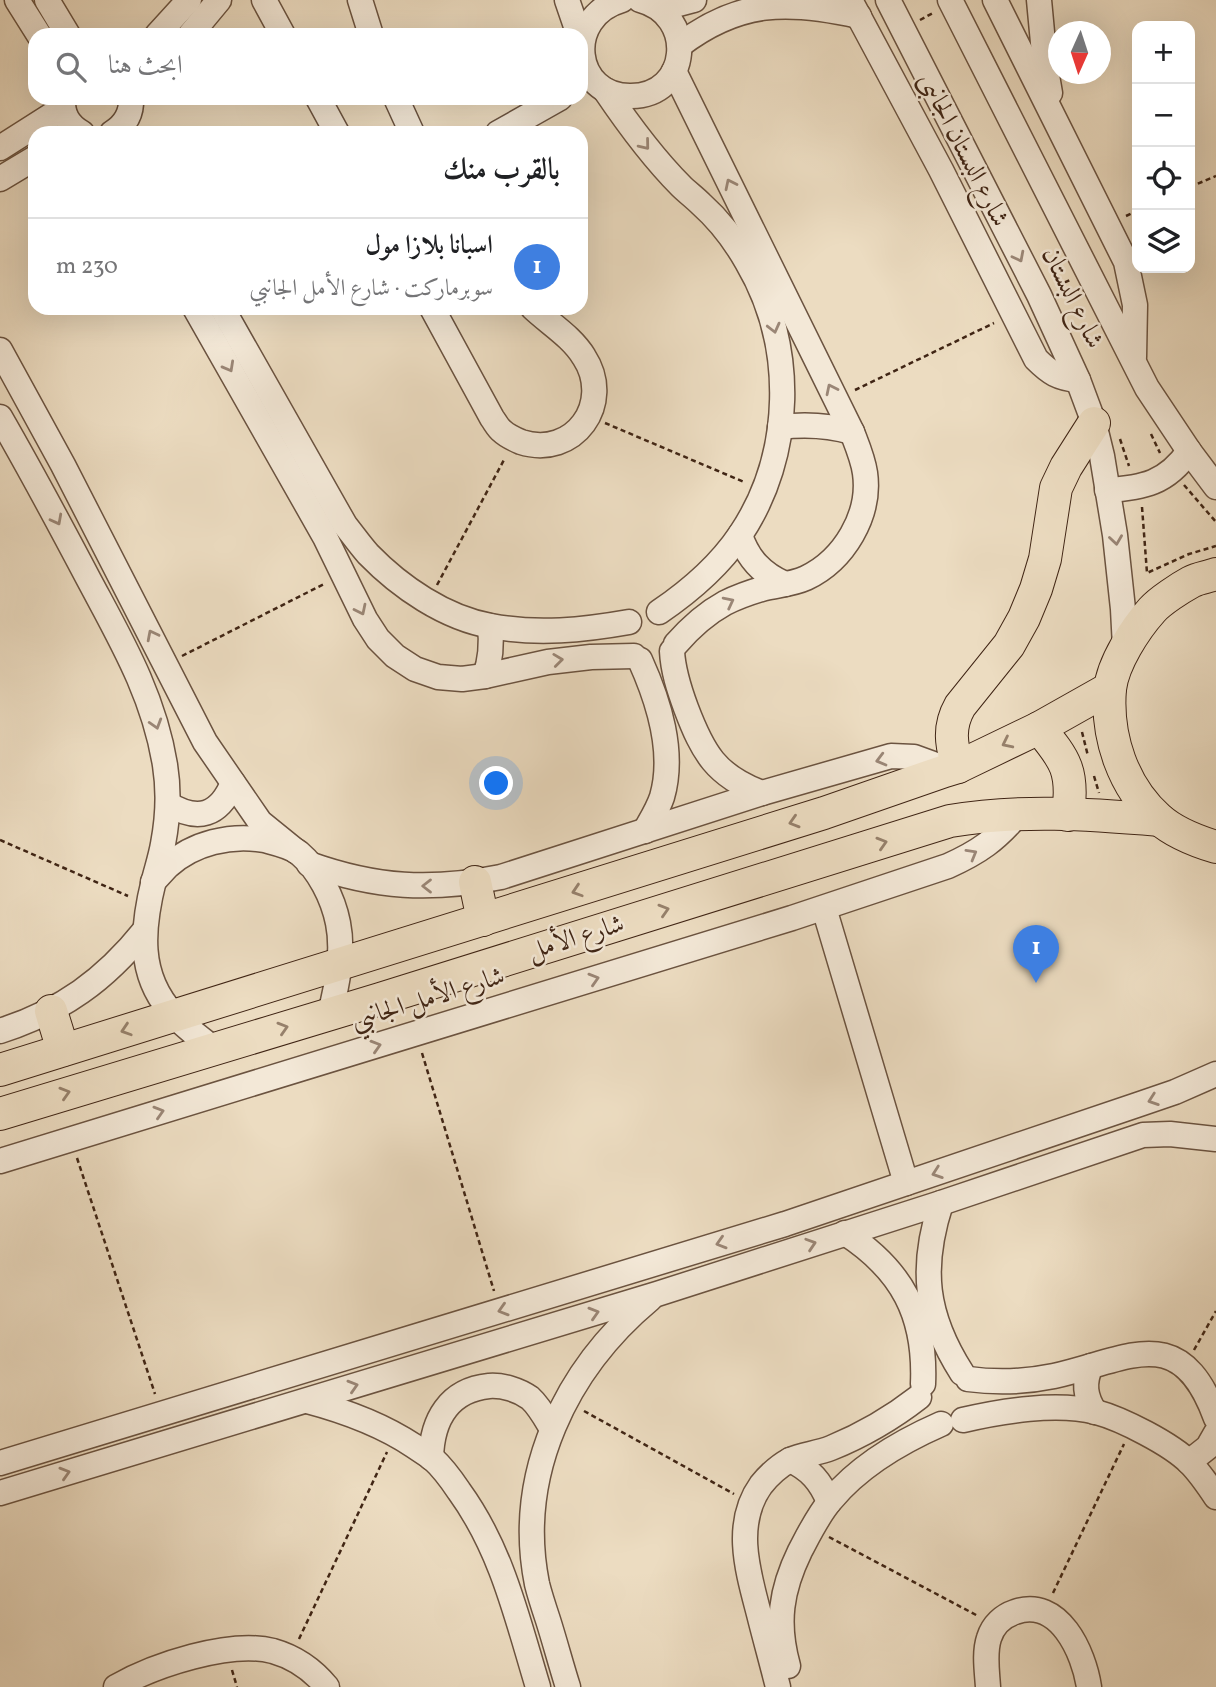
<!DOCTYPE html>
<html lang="ar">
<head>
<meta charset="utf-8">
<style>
	body { margin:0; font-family:Vollkorn,Amiri,serif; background:#f6f6f6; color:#202124; direction:rtl }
	.controls { position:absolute; right:21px; top:21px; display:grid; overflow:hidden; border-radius:14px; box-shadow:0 7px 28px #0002 }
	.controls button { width:63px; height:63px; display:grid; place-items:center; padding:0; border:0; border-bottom:2px solid #e0e0e0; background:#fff; color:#202124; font:35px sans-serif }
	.compass { position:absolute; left:1048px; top:21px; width:63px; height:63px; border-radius:50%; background:#fff; box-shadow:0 7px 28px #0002; rotate:183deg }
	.you { position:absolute; left:497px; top:784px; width:24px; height:24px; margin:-18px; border:5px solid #fff; border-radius:50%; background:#1a73e8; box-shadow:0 0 0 10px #1a73e833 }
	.badge { display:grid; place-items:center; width:46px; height:46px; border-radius:50%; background:#b45309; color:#fff; font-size:23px; font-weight:700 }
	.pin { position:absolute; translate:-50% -58px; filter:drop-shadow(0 2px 4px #0008) }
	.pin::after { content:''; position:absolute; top:37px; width:24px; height:21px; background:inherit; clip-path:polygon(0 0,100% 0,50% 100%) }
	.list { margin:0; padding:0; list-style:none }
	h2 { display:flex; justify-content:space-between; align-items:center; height:91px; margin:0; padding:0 28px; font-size:30px }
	h2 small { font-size:23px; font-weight:400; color:#757577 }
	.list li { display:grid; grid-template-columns:46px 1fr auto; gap:21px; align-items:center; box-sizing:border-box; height:98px; padding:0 28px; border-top:2px solid #e0e0e0 }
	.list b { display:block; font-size:26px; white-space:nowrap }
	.list p { margin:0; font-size:23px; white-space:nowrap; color:#757577 }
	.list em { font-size:23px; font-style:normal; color:#757577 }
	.icon { flex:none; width:38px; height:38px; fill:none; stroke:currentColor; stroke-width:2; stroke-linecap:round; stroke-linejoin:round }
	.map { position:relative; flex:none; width:1216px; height:1687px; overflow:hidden; direction:ltr }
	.search { position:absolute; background:#fff; box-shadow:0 7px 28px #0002; left:28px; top:28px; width:560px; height:77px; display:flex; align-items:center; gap:18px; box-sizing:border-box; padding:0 24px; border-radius:21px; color:#757577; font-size:26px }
	.panel { position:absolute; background:#fff; box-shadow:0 7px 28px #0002; left:28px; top:126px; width:560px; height:189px; border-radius:21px; direction:rtl }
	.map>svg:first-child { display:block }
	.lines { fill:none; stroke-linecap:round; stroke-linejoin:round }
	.minor-casing { stroke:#6b5340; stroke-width:27 }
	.major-casing { stroke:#402515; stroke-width:34 }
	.path { stroke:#402515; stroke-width:2.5; stroke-dasharray:5 3.5; stroke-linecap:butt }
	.minor { stroke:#f3e8d7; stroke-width:24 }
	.major { stroke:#ecdcc1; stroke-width:32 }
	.oneway { stroke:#9a8676 }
	.oneway2 { stroke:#96806b }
	.labels { text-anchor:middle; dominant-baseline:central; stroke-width:5; stroke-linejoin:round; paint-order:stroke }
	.street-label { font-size:26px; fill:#402515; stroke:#f3e8d7 }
</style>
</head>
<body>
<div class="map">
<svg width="1216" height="1687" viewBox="0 0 1216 1687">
	<rect width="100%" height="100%" fill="#ecdcc1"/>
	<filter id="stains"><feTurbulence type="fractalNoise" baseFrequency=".00286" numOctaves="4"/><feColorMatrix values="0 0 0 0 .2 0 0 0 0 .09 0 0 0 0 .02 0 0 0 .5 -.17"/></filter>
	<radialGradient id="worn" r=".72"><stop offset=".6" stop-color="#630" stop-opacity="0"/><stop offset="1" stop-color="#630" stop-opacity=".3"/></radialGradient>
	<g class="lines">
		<defs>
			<g id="minor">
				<path d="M17 0 39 35"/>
				<path d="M47 0 68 35"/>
				<path d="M264 0 283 35"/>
				<path d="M360 0 371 35"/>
				<path d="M567 0 579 35"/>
				<path d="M622 0C563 17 573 97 631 96 690 96 697 15 640 0"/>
				<path d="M850 0 941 170 1036 359C1050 373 1058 378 1078 380"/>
				<path d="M888 0 1039 295 1078 380 1094 423 1102 456 1115 535 1123 609 1125 647"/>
				<path d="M950 0 1147 388 1189 451 1216 487"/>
				<path d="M995 0 1126 262 1135 305 1134 357"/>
				<path d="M1039 0 1045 64 1050 93"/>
				<path d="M660 9 694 0"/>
				<path d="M157 35 189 0"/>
				<path d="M190 35 219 0"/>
				<path d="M680 45C739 0 788 0 859 16"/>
				<path d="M674 71 852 432C857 445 863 459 865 473 871 515 844 560 806 578 793 584 778 585 765 588 751 592 737 597 725 603 705 614 690 628 676 644"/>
				<path d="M605 90C628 124 652 157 681 186 687 192 694 197 701 204 719 220 735 241 747 262 796 345 794 455 740 535 719 566 690 591 659 612"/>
				<path d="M63 98C62 114 68 125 82 133"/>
				<path d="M318 98 337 133"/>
				<path d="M396 98 412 133"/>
				<path d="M112 133C125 125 132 114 131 98"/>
				<path d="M498 133 560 98"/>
				<path d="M0 148 63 108"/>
				<path d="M0 179 35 158"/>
				<path d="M195 308 325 537 365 619 378 639 395 656 415 669 438 677 462 679 485 676 548 662 591 657 634 656"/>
				<path d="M222 308 345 525C353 535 360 545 368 554 400 587 445 618 491 626 537 635 584 630 629 622"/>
				<path d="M432 308 492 418C495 422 498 428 502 431 507 436 514 439 521 442 574 459 614 403 584 357 572 337 550 324 533 308"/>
				<path d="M0 350 63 465 205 742 260 822 297 852"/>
				<path d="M0 417C31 471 60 525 89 580 121 640 154 696 165 765 169 790 168 818 163 844 161 856 157 868 154 880 142 928 137 975 173 1014 185 1027 200 1038 213 1048"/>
				<path d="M780 427C805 424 828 425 852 432"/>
				<path d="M1107 490C1143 488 1167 483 1189 451"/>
				<path d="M740 535C748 559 762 574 785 584"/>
				<path d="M672 651C673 671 679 689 686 708 703 753 716 776 762 793"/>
				<path d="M640 660C659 702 675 752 662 797 658 809 651 820 645 831"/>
				<path d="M485 676C491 659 492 644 490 626"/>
				<path d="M168 804C198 822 219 816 233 783"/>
				<path d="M309 864C376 888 431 891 501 877L762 793 891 756 914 757 936 765 945 771"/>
				<path d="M153 882C158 877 163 871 168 866 193 843 231 834 264 840 275 843 290 846 299 853 319 870 333 898 338 923 344 953 337 985 330 1014"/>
				<path d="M824 908 906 1183"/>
				<path d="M0 1031C62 1011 105 980 145 930"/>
				<path d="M0 1161 792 918 948 866C979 852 996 840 1018 814"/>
				<path d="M941 1203C920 1268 925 1315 962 1373"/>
				<path d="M845 1233C902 1270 926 1315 923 1384"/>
				<path d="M1091 1366C1083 1383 1085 1397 1095 1412"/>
				<path d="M968 1379C997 1383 1025 1382 1054 1376 1130 1359 1180 1320 1216 1418"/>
				<path d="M307 1401C345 1411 381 1424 414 1446 420 1450 426 1454 432 1458 442 1467 451 1479 459 1491 502 1550 517 1618 538 1687"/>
				<path d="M963 1420C1001 1411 1057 1402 1096 1412 1122 1419 1171 1444 1190 1463 1200 1473 1208 1485 1216 1497"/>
				<path d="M431 1458C432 1420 449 1390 489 1386 503 1385 519 1390 530 1398 539 1406 546 1419 552 1429"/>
				<path d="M790 1460C810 1469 821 1482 829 1502"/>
				<path d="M1189 1462 1208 1447 1216 1433"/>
				<path d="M0 1463 785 1224 1137 1105 1175 1092 1216 1074"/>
				<path d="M0 1493 657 1294 941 1203 1143 1135 1170 1134 1216 1139"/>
				<path d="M788 1666C776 1623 781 1590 800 1551 809 1534 818 1515 831 1500 860 1465 900 1442 941 1424"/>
				<path d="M116 1687C154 1665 230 1640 273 1651 294 1657 313 1670 327 1687"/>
				<path d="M568 1687C561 1665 555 1642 548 1620 544 1608 540 1596 537 1584 515 1474 566 1369 650 1299"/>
				<path d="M778 1687C772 1663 765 1638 759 1614 748 1572 733 1524 761 1485 769 1475 779 1466 790 1460 802 1455 818 1453 831 1448 863 1435 892 1418 919 1397"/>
				<path d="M988 1687C987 1671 984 1653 989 1638 993 1625 1003 1616 1015 1612 1059 1596 1084 1653 1089 1687"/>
			</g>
			<g id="major">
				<path d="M1216 574C1208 577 1198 578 1191 582 1180 588 1160 601 1152 610 1135 629 1113 663 1110 689 1106 737 1123 787 1159 819 1175 833 1196 841 1216 847"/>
				<path d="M1039 728C1066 760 1074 772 1068 815"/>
				<path d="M958 767C951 745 948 727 960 706L1009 645 1024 618 1036 589 1045 559 1056 488 1066 467 1094 423"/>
				<path d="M475 882 483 920"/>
				<path d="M51 1011 63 1050"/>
				<path d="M0 1070 824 813 945 771 958 767 1039 728 1110 688"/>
				<path d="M0 1114 380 999 950 821C1021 809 1088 814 1160 820"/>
			</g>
		</defs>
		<use href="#minor" class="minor-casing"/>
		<use href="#major" class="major-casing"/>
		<g class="path">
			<path d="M920 20 933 13"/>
			<path d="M1190 187 1216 176"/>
			<path d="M1126 216 1137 211"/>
			<path d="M1057 286 1070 280"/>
			<path d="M855 390 994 323"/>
			<path d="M605 423 744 482"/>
			<path d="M1151 434 1160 453"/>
			<path d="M1120 439 1129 466"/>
			<path d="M1184 485 1216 522"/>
			<path d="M1142 507 1147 573 1189 554 1216 546"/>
			<path d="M437 585 505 458"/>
			<path d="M182 656 326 583"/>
			<path d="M1082 732 1088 756"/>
			<path d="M1094 776 1099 793"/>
			<path d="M0 840 128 896"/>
			<path d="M422 1053 494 1291"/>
			<path d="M77 1158 155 1394"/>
			<path d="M1194 1350 1216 1311"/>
			<path d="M584 1411 734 1494"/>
			<path d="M829 1537 978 1616"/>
			<path d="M1053 1593 1124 1444"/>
			<path d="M299 1639 387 1452"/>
			<path d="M232 1670 237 1687"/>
		</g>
		<use href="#minor" class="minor"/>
		<use href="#major" class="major"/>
	</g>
	<defs><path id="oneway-chevron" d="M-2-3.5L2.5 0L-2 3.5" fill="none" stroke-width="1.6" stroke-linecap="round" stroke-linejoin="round" transform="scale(1.75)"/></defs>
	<g class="oneway">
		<use href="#oneway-chevron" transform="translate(645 145) rotate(51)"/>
		<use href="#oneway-chevron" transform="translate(730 184) rotate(-116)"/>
		<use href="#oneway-chevron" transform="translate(1019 257) rotate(63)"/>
		<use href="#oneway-chevron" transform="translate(774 328) rotate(76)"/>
		<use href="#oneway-chevron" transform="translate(229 367) rotate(61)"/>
		<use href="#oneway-chevron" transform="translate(831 389) rotate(-116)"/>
		<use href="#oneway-chevron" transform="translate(57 520) rotate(62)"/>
		<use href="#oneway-chevron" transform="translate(1116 540) rotate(82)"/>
		<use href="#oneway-chevron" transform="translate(729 602) rotate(-27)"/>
		<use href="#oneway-chevron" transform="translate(361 610) rotate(64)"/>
		<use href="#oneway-chevron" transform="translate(152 635) rotate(-117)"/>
		<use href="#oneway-chevron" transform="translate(558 660) rotate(-7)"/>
		<use href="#oneway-chevron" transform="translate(156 724) rotate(73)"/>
		<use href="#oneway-chevron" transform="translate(881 760) rotate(165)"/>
		<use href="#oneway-chevron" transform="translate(972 854) rotate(-30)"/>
		<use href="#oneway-chevron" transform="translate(427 886) rotate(180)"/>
		<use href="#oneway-chevron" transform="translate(594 979) rotate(-17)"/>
		<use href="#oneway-chevron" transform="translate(376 1046) rotate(-17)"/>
		<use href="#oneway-chevron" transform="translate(1153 1100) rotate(161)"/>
		<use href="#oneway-chevron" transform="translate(159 1112) rotate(-17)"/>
		<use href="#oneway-chevron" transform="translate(937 1173) rotate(161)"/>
		<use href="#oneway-chevron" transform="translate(721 1243) rotate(163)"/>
		<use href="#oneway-chevron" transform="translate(811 1244) rotate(-18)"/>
		<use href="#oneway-chevron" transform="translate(503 1310) rotate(163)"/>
		<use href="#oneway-chevron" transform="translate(594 1313) rotate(-17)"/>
		<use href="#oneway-chevron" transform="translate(353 1386) rotate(-17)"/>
		<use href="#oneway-chevron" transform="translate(65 1473) rotate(-17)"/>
	</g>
	<g class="oneway2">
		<use href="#oneway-chevron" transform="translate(1007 743) rotate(154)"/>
		<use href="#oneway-chevron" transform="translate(794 822) rotate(163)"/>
		<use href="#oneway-chevron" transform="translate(882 843) rotate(-17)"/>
		<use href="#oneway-chevron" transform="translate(577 891) rotate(162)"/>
		<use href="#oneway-chevron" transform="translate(664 910) rotate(-17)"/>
		<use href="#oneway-chevron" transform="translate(283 1028) rotate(-17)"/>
		<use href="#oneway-chevron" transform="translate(126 1030) rotate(162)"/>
		<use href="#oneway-chevron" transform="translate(65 1093) rotate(-17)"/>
	</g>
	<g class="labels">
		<g class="street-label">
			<text transform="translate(963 150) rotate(63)">شارع البستان الجانبى</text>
			<text transform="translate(1072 298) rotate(64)">شارع البستان</text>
			<text transform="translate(576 938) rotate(-17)">شارع الأمل</text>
			<text transform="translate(428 999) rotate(-17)">شارع الأمل الجانبي</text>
		</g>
	</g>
	<rect width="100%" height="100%" filter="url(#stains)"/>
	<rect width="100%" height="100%" fill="url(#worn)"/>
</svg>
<div class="controls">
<button>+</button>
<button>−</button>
<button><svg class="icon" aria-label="locate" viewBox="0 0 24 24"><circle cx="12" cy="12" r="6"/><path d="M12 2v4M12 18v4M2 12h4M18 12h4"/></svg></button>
<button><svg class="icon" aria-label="layers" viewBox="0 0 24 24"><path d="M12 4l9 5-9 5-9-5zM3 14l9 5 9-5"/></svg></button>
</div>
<svg class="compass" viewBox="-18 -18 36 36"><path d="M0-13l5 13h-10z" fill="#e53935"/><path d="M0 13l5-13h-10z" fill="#757577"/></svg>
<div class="you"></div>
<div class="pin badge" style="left:1036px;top:983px;background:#3f7fe0">1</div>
<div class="search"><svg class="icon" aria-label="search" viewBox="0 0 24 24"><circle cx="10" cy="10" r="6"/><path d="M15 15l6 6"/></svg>ابحث هنا</div>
<section class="panel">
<h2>بالقرب منك<small></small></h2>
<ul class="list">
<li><span class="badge" style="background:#3f7fe0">1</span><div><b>اسبانا بلازا مول</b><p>سوبرماركت · شارع الأمل الجانبي</p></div><em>230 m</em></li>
</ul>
</section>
</div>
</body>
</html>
